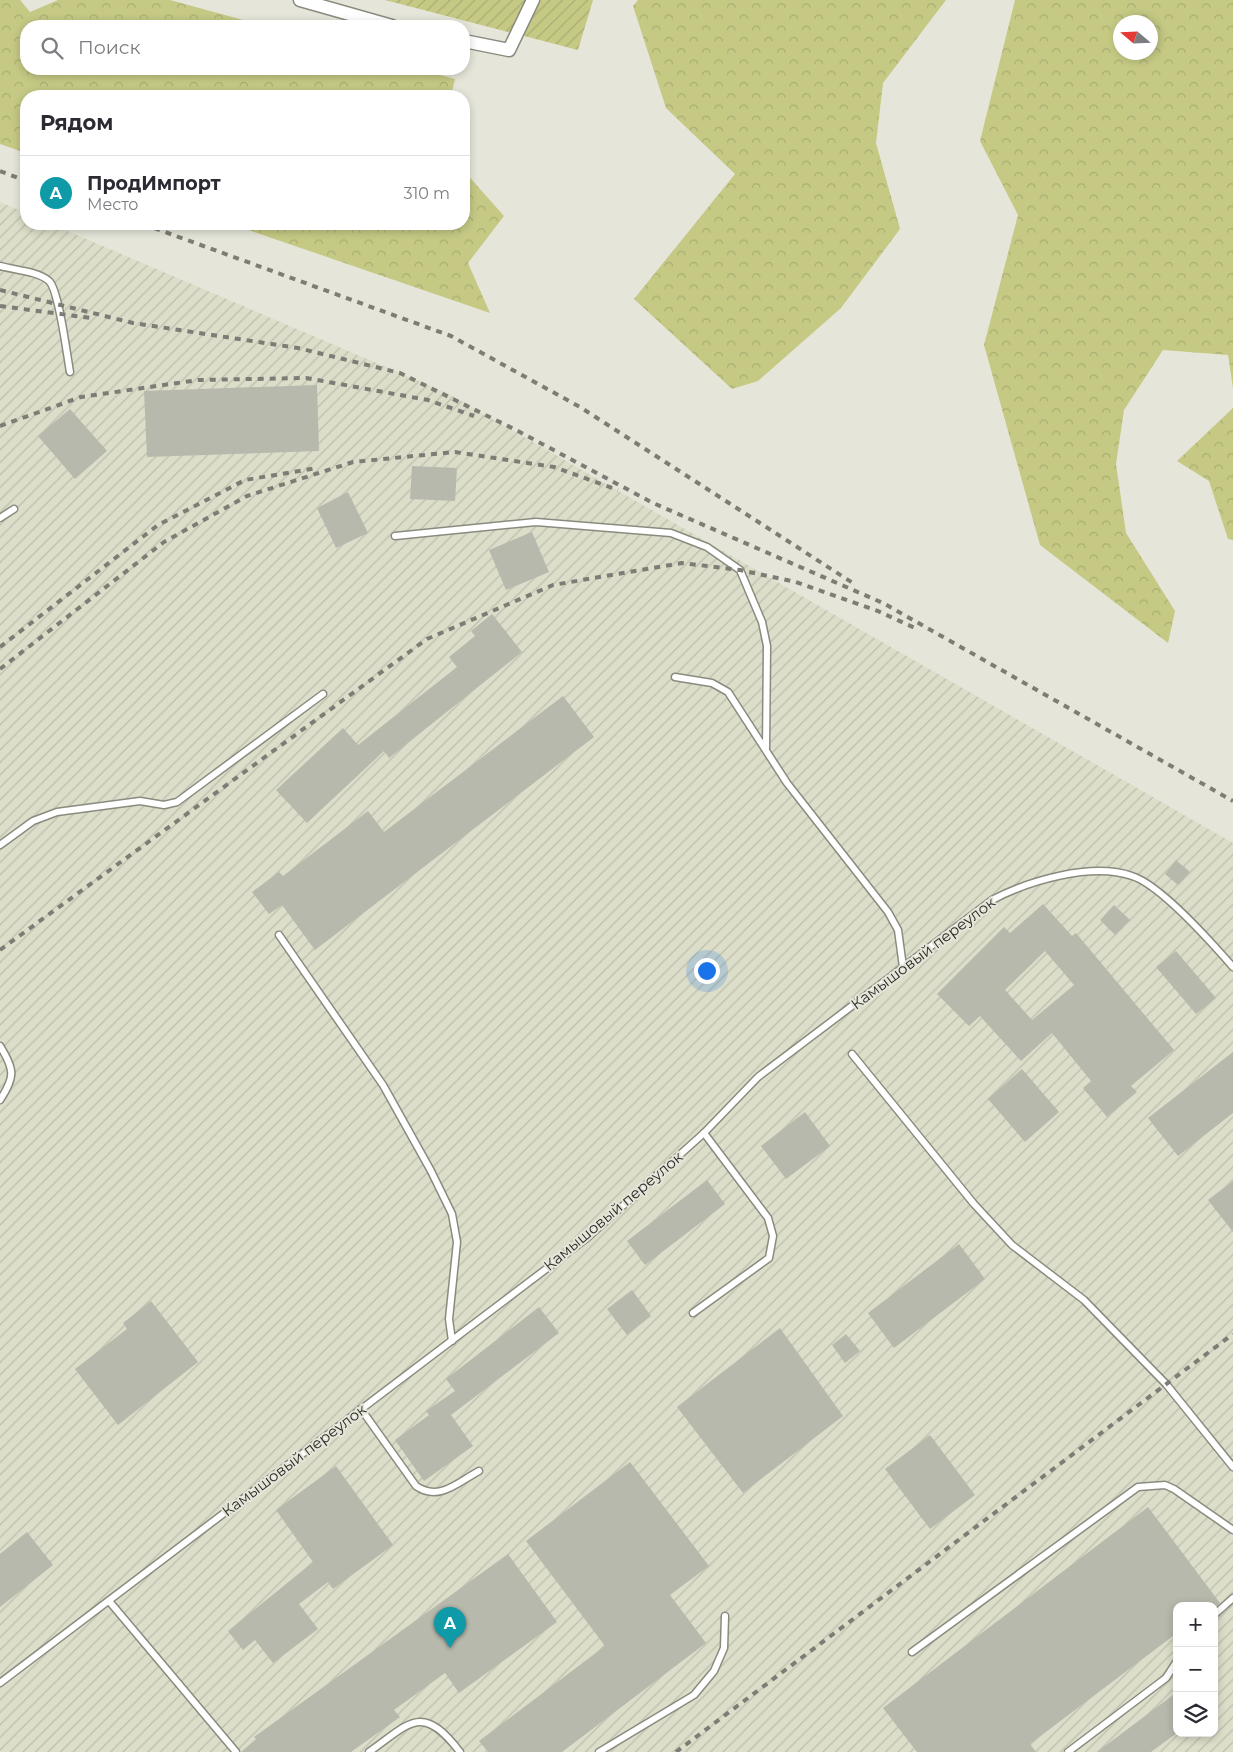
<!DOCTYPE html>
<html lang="ru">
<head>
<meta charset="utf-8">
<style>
	body { margin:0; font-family:Montserrat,sans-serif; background:#f2f2f3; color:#2b2b33 }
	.controls { position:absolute; right:15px; bottom:15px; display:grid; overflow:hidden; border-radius:10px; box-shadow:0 2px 8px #0003 }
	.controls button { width:45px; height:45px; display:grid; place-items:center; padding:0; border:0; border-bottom:1px solid #e1e1e2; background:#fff; color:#2b2b33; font:25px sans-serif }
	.compass { position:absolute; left:1113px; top:15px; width:45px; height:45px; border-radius:50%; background:#fff; box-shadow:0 2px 8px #0003; rotate:289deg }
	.you { position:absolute; left:706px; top:970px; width:18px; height:18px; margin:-12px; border:4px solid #fff; border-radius:50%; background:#1a73e8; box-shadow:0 0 0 8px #1a73e833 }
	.badge { display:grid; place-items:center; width:32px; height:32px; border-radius:50%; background:#af3283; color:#fff; font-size:16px; font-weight:700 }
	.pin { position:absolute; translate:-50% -41px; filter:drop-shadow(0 1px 2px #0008) }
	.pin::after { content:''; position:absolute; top:26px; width:18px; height:15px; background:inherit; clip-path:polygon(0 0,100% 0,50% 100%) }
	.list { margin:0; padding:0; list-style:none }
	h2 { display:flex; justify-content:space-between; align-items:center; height:65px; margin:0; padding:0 20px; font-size:21px }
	h2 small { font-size:16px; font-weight:400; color:#7c7c81 }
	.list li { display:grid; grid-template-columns:32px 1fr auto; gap:15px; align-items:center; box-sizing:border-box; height:75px; padding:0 20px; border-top:1px solid #e1e1e2 }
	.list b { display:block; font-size:19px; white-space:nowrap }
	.list p { margin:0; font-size:16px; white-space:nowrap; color:#7c7c81 }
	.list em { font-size:16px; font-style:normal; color:#7c7c81 }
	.icon { flex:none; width:28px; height:28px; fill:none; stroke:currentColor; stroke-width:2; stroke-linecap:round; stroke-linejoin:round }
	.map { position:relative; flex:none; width:1233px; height:1752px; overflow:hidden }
	.search { position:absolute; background:#fff; box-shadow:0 2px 8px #0003; left:20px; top:20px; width:450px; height:55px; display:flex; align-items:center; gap:12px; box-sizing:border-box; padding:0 18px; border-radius:20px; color:#7c7c81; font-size:19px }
	.panel { position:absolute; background:#fff; box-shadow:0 2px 8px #0003; left:20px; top:90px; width:450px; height:140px; border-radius:20px }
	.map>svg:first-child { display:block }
	.industrial { fill:url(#industrial-furrows); fill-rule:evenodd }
	.forest { fill:url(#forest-crowns); fill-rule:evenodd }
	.garden { fill:url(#garden-furrows) }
	.building { fill:#b8b9ad; fill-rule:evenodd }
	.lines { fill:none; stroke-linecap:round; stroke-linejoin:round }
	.service-casing { stroke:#8a8b7f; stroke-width:9 }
	.minor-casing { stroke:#8a8b7f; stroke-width:15 }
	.service { stroke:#fff; stroke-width:6 }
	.minor { stroke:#fff; stroke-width:12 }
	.rail { stroke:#7d7d75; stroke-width:4; stroke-dasharray:6 6; stroke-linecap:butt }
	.labels { text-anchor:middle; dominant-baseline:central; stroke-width:4; stroke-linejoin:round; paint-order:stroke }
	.street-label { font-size:15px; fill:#282824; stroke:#e5e6d9 }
</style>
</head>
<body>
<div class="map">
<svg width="1233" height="1752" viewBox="0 0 1233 1752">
	<defs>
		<pattern id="industrial-furrows" width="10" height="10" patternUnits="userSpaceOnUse" patternTransform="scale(1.25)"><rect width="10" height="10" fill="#dcdec9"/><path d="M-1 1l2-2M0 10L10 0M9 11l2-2" fill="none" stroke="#bdbeac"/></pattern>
		<pattern id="forest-crowns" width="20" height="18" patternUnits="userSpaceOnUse" patternTransform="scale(1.25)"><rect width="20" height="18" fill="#c5c984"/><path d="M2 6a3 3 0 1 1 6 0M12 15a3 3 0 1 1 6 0" fill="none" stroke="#a9ad72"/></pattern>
		<pattern id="garden-furrows" width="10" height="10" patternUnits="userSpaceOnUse" patternTransform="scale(1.25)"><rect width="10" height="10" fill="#c5c984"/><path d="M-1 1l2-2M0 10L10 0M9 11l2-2" fill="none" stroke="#a9ad72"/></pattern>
	</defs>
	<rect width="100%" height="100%" fill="#e5e6d9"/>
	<path class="industrial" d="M0 202 26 213V224H51L449 394 1233 843V1752H0ZM1177 1606H1214V1733H1177Z"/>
	<g class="forest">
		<path d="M0 0H20L30 12 58 0H170L265 26H26V69H418L455 79 451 96H26V153L0 144Z"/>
		<path d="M638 0H946L883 83 876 143 900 229 841 308 758 381 732 389 634 299 735 174 666 108 633 6Z"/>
		<path d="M1015 0H1233V388L1228 355 1163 350 1124 410 1116 464 1126 533 1175 611 1168 643 1040 545 984 345 1018 215 980 141ZM1120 22H1150V52H1120Z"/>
		<path d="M464 171 504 216 468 263 490 313 231 224H464Z"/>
		<path d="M1233 408V540L1228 539 1209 481 1177 461Z"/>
	</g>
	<path class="garden" d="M385 0H593L578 50Z"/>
	<g class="building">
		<path d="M317 385 319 451 147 457 144 391Z"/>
		<path d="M70 409 107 451 75 479 38 436Z"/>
		<path d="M412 466 457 468 455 501 410 499Z"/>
		<path d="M348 492 368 533 336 548 317 508Z"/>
		<path d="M532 532 549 572 506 590 489 550Z"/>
		<path d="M492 614 522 652 389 758 384 751 307 823 276 790 343 728 358 745 457 667 449 657 475 636 471 631Z"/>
		<path d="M563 696 594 737 315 950 282 905 269 914 252 892 279 872 283 876 368 811 384 832Z"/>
		<path d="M1176 860 1190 872 1178 885 1165 874Z"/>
		<path d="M1043 904 1072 936 1076 933 1174 1050 1131 1086 1137 1092 1107 1117 1083 1088 1091 1081 1052 1033 1021 1061 980 1016 969 1026 937 994 1004 927 1010 933ZM1045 951 1074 985 1032 1020 1005 990Z"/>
		<path d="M1114 905 1130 920 1115 935 1100 920Z"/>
		<path d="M1176 951 1216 998 1196 1014 1156 967Z"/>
		<path d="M1233 1052V1113L1178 1156 1148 1118Z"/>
		<path d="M1022 1069 1059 1112 1025 1142 988 1099Z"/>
		<path d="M805 1112 830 1146 786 1179 761 1146Z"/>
		<path d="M707 1180 725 1204 645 1265 627 1241Z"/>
		<path d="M1233 1181V1232L1208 1200Z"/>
		<path d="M959 1244 985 1279 894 1348 868 1313Z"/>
		<path d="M632 1290 651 1316 627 1335 607 1309Z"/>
		<path d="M151 1301 198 1362 118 1425 75 1369 127 1329 123 1323Z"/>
		<path d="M539 1307 559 1333 451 1415 473 1446 424 1481 395 1440 429 1415 426 1411 455 1391 446 1379Z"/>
		<path d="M780 1328 843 1416 743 1493 677 1407Z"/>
		<path d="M846 1334 860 1351 845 1363 832 1345Z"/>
		<path d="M930 1435 975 1495 930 1529 885 1469Z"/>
		<path d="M630 1462 709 1566 670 1595 706 1643 562 1752H488L479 1741 605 1646 526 1541Z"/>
		<path d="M336 1466 393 1545 333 1589 328 1582 299 1604 318 1629 273 1663 255 1640 243 1650 228 1631 313 1562 276 1510Z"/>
		<path d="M1148 1507 1220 1603 1217 1606H1177V1633L1030 1744 1036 1752H917L883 1708Z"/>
		<path d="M27 1532 53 1565 0 1607V1554Z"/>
		<path d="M508 1554 557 1622 459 1693 445 1673 394 1710 400 1717 351 1752H241L256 1739 254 1737Z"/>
		<path d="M1177 1692V1733L1151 1752H1097Z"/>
	</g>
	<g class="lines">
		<defs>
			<g id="service">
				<path d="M0 266C14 270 38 271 49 281 59 290 67 356 70 372"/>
				<path d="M0 518 14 509"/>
				<path d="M395 536 536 522 671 533 707 547 740 570 762 622 767 646 766 748"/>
				<path d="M675 677 712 683 728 692 787 783 888 912 898 930 903 967"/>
				<path d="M0 845 33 821 57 812 140 801 164 805 177 802 323 694"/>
				<path d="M279 935 383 1085 431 1171 452 1214 457 1242 449 1319 452 1341"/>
				<path d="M0 1046C15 1070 15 1077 0 1100"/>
				<path d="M852 1054 974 1204 1012 1245 1084 1300 1166 1384 1233 1467"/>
				<path d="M693 1313 769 1258 773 1236 768 1218 704 1133"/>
				<path d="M361 1409 416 1486C439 1502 458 1482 479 1471"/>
				<path d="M109 1601 236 1752"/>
				<path d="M1214 1615 1233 1598"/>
				<path d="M912 1652 1138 1487 1165 1485 1174 1489 1233 1530"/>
				<path d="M0 1683 587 1238 704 1133 758 1077 992 900C1028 881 1091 862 1132 876 1161 885 1212 943 1233 967"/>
				<path d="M369 1752C411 1722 422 1703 460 1752"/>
				<path d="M599 1752 694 1695 714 1671 724 1648 725 1616"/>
				<path d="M1068 1752 1166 1678 1177 1661"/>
			</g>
			<g id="minor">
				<path d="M300 0 392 26"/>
				<path d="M464 41 509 50 533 0"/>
			</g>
		</defs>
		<use href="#service" class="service-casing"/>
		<use href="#minor" class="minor-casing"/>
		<use href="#service" class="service"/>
		<use href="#minor" class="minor"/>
		<g class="rail">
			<path d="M0 171 26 181"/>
			<path d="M143 224 451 336 580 407 856 585"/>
			<path d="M0 290 133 323 298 348 400 373 516 430 653 503 883 603 1233 801"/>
			<path d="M0 306 91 318"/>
			<path d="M0 426 81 397 198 380 306 378 428 400 474 416"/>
			<path d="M0 647 158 525 245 480 317 468"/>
			<path d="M0 669 164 542 247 496 353 462 455 452 554 467 618 490"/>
			<path d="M0 950 427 639 553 585 682 563 740 570 796 582 878 611 915 628"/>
			<path d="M676 1752 1233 1334"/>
		</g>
	</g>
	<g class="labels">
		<g class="street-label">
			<text transform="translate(923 953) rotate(-37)">Камышовый переулок</text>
			<text transform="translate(613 1211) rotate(-40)">Камышовый переулок</text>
			<text transform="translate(294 1460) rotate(-37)">Камышовый переулок</text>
		</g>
	</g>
</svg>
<div class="controls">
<button>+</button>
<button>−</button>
<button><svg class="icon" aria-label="layers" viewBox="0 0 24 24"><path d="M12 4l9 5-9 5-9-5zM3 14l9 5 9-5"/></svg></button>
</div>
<svg class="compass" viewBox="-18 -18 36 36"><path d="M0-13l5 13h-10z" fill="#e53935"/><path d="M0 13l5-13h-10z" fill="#7c7c81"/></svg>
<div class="you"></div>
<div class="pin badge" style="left:450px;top:1648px;background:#0f9aa8">A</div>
<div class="search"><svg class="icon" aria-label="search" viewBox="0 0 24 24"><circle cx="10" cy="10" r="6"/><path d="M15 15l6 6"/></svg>Поиск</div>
<section class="panel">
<h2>Рядом<small></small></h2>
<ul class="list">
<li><span class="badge" style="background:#0f9aa8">A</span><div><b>ПродИмпорт</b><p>Место</p></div><em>310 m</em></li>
</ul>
</section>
</div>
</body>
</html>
